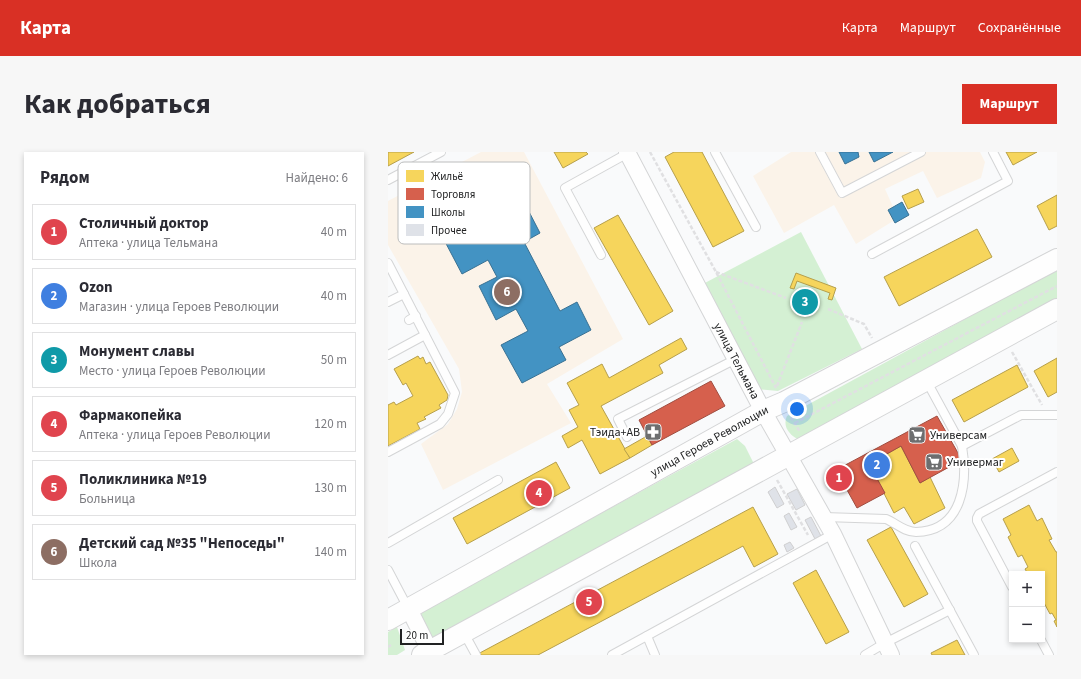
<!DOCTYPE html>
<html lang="ru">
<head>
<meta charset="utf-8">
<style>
	body { margin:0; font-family:"Source Sans 3",sans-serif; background:#f7f7f7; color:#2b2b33 }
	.controls { position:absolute; right:12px; bottom:12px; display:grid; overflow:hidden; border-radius:0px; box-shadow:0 2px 6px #0003 }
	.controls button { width:36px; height:36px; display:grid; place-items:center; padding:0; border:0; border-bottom:1px solid #e1e1e2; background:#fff; color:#2b2b33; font:20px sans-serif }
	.scale { position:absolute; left:12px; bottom:10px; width:44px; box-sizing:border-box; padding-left:4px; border:2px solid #212223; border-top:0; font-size:11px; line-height:14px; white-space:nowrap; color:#212223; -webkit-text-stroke:3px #fff; paint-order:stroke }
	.you { position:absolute; left:409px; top:257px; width:14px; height:14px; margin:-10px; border:3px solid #fff; border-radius:50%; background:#1a73e8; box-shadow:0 0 0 6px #1a73e833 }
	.badge { display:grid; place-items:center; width:26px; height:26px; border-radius:50%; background:#d93025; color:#fff; font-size:13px; font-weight:700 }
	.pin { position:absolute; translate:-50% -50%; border:2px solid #fff; box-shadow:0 1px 4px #0006 }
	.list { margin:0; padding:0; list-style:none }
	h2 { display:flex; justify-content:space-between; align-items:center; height:52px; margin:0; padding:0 16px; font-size:17px }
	h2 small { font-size:13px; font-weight:400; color:#7c7c81 }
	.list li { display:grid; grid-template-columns:26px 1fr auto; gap:12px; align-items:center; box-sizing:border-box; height:56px; margin:0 8px 8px; padding:0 8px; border:1px solid #e1e1e2; border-radius:0px }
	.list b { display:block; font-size:15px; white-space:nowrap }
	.list p { margin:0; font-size:13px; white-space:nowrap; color:#7c7c81 }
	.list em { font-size:13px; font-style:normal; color:#7c7c81 }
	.map { position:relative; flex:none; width:669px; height:503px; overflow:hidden; border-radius:0px }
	header { display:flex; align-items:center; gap:24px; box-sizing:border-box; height:56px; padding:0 20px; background:#d93025; color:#fff }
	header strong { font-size:19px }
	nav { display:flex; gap:22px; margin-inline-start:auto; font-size:14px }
	.intro { display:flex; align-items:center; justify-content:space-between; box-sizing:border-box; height:96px; padding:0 24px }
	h1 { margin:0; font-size:28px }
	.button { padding:10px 18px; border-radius:0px; background:#d93025; color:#fff; font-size:14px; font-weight:700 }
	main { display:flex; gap:24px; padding:0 24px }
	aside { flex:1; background:#fff; border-radius:0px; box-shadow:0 2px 6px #0003 }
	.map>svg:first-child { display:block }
	.education { fill:#fbf3e9 }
	.green { fill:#d4f0d3 }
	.homes { fill:#f6d55c; stroke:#b69f4b }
	.shops { fill:#d6604d; stroke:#a04d40 }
	.schools { fill:#4393c3; stroke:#397193 }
	.building { fill:#dfe2e8; stroke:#cfcfd0 }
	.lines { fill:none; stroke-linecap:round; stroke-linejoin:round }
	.service-casing { stroke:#d4d5d6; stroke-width:10 }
	.minor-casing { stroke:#d4d5d6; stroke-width:18 }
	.tertiary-casing { stroke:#d4d5d6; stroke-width:22 }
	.path { stroke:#e0e0e2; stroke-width:2.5; stroke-dasharray:4 2; stroke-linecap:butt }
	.service { stroke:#fefefe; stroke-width:8 }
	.minor { stroke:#fefefe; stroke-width:16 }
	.tertiary { stroke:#fefefe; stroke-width:20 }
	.labels { text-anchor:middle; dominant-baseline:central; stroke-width:4; stroke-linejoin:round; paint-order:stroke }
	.street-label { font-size:12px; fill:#212223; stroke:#fff }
	.poi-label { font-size:12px; fill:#212223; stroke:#fff; text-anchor:start }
	.key { fill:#fff; stroke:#bcbdbd; stroke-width:1 }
	.key-label { font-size:11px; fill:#212223 }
</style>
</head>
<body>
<header>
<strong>Карта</strong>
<nav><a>Карта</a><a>Маршрут</a><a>Сохранённые</a></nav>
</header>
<div class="intro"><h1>Как добраться</h1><a class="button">Маршрут</a></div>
<main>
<aside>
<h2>Рядом<small>Найдено: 6</small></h2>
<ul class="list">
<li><span class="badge" style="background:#e0444e">1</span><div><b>Столичный доктор</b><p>Аптека · улица Тельмана</p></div><em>40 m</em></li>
<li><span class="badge" style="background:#3f7fe0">2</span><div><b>Ozon</b><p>Магазин · улица Героев Революции</p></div><em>40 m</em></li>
<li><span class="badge" style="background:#0f9aa8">3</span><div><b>Монумент славы</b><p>Место · улица Героев Революции</p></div><em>50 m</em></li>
<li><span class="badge" style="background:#e0444e">4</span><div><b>Фармакопейка</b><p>Аптека · улица Героев Революции</p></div><em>120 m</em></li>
<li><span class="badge" style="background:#e0444e">5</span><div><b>Поликлиника №19</b><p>Больница</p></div><em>130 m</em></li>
<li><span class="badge" style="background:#8d6e63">6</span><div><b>Детский сад №35 &quot;Непоседы&quot;</b><p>Школа</p></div><em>140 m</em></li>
</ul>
</aside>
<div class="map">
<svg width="669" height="503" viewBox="0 0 669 503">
	<rect width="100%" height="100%" fill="#f9fafb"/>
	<g class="education">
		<path d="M93 0H136L235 187 159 232 183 271 55 338 33 292 60 272 69 257 74 240 71 217 0 93V49Z"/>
		<path d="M403 0H592L597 10 593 26 549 46 535 19 497 37 510 66 468 92 446 53 396 81 365 24Z"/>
	</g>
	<g class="green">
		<path d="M413 80 474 197 390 239 369 237 315 132Z"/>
		<path d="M669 117V152L411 288C402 283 394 275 399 264Z"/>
		<path d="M349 287 357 294 367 314 47 487C37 480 32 472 34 459Z"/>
		<path d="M9 475 17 498 9 503H0V480Z"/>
	</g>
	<g class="homes">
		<path d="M0 0H26L0 14Z"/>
		<path d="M166 0H198L200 2 175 16Z"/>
		<path d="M286 0H314L356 79 325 95 277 5Z"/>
		<path d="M618 0H649L625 13Z"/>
		<path d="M530 37 536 50 520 57 514 44Z"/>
		<path d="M669 43V74L661 78 649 54Z"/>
		<path d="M230 63 285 159 261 173 206 76Z"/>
		<path d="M589 77 604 105 511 154 496 125Z"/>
		<path d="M408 121 448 136 444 148 440 147 442 141 409 129 406 137 402 136Z"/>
		<path d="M293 186 299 197 271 213 275 221 213 254 242 306 212 322 194 288 180 296 174 284 190 275 181 258 191 253 179 231 214 212 221 226Z"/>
		<path d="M30 204 32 207 35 205 38 212 42 210 60 243 59 248 51 253 53 256 36 265 38 267 29 271 32 277 0 294V253L6 250 8 253 25 244 18 231 15 233 6 217Z"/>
		<path d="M669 206V240L660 245 646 219Z"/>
		<path d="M629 213 640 235 576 270 564 248Z"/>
		<path d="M259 284 264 293 242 306 236 297Z"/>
		<path d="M513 294 532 331 542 325 557 356 526 372 516 355 506 361 481 312Z"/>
		<path d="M624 296 631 309 611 320 604 307Z"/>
		<path d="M168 310 182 336 79 392 65 366Z"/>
		<path d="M641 353 649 369 654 366 664 387 661 388 668 400H669V475L666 469 668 468 664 461 662 462 655 449H654V422H640L637 417 640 415 634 403 630 405 620 385 623 383 615 367Z"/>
		<path d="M365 355 390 402 366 415 355 394 150 503H88Z"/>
		<path d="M503 375 540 442 516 455 479 388Z"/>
		<path d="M428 418 461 480 438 492 405 431Z"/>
		<path d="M569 488 577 503H544L543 501Z"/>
	</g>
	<g class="shops">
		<path d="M323 229 337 254 264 293 251 268Z"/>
		<path d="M549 264 574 308 532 331 513 294 481 312 497 341 469 356 448 318Z"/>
	</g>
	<g class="schools">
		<path d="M451 0H470L471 5 457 12Z"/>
		<path d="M481 0H505L486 10Z"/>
		<path d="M136 50 152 81 136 90 172 159 189 150 203 178 171 195 178 208 134 231 113 193 140 179 128 157 108 168 91 134 109 125 100 108 74 122 53 82 98 58 103 67Z"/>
		<path d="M514 50 521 63 507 71 500 58Z"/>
	</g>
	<g class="building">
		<path d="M387 335 396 352 389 356 380 340Z"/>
		<path d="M409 337 417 353 408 358 399 342Z"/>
		<path d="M401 361 409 375 403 378 396 364Z"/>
		<path d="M423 365 433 384 427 387 417 368Z"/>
		<path d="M402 390 406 396 399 400 396 393Z"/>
	</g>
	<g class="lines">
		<defs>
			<g id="service">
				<path d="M327 0 368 75"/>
				<path d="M432 0 454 41 533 0"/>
				<path d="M0 28 53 0"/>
				<path d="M484 102 620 29 605 0"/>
				<path d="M213 103 177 36 242 0"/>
				<path d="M0 111 67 241 60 262 52 272 0 300"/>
				<path d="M0 150 16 142"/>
				<path d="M21 168 28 164"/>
				<path d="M0 203 37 183"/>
				<path d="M538 228 574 294 633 263H669"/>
				<path d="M239 285 230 267 348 207"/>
				<path d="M436 365 498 367C508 371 516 380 528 380 575 379 580 330 574 294"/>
				<path d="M0 391 110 328"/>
				<path d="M527 394 586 503"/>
				<path d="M0 418 20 456"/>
				<path d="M624 435 589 369V366L591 362 669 320"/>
				<path d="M76 481 88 503"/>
				<path d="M259 484 267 503"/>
				<path d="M653 488 661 503"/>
				<path d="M224 503 445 382"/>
				<path d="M477 503 497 491 562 458"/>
			</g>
			<g id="minor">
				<path id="s1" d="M239 0 375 259 445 382 503 503"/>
				<path d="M21 457 42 499"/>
			</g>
			<g id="tertiary">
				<path id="s2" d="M0 468 375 259 396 250 669 107"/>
				<path d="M34 503 669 157"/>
			</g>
		</defs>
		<use href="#service" class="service-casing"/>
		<use href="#minor" class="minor-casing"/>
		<use href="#tertiary" class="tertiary-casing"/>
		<g class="path">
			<path d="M262 0 328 120 388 236"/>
			<path d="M328 120 398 146"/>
			<path d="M440 157 476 172 484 186"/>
			<path d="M624 200 654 253"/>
			<path d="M389 234 414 170"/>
			<path d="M403 265 412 280"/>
			<path d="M407 271 669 134"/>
			<path d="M389 328 420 383"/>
			<path d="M0 495 3 493"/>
		</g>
		<use href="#service" class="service"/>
		<use href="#minor" class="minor"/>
		<use href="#tertiary" class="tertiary"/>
	</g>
	<defs>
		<symbol id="pharmacy-square" viewBox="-11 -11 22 22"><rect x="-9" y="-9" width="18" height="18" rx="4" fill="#6d6e6f" stroke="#fff"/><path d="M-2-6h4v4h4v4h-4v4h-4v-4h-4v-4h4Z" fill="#fff"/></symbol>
		<symbol id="supermarket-square" viewBox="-11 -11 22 22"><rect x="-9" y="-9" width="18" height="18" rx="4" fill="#6d6e6f" stroke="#fff"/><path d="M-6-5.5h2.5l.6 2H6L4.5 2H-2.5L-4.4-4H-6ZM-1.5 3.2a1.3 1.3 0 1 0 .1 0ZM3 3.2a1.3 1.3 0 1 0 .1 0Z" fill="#fff"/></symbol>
	</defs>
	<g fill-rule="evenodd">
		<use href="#pharmacy-square" x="255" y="270" width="20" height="20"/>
		<use href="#supermarket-square" x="519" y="273" width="20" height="20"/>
		<use href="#supermarket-square" x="536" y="300" width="20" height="20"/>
	</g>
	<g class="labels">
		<g class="street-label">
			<text stroke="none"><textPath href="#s1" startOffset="236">улица Тельмана</textPath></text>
			<text stroke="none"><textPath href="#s2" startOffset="368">улица Героев Революции</textPath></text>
		</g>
		<g class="poi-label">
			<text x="252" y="280" text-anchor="end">Тэида+АВ</text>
			<text x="542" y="283">Универсам</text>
			<text x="559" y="310">Универмаг</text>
		</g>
	</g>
	<rect x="10" y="10" width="132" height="82" rx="6" class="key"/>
	<rect x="18" y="18" width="18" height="12" fill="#f6d55c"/>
	<rect x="18" y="36" width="18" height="12" fill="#d6604d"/>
	<rect x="18" y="54" width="18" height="12" fill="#4393c3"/>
	<rect x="18" y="72" width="18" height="12" fill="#dfe2e8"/>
	<g class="key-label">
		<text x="43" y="28">Жильё</text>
		<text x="43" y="46">Торговля</text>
		<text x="43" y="64">Школы</text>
		<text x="43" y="82">Прочее</text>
	</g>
</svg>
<div class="controls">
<button>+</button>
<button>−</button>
</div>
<div class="scale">20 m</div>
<div class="you"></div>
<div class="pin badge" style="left:451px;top:326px;background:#e0444e">1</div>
<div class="pin badge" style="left:489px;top:313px;background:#3f7fe0">2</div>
<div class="pin badge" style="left:417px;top:150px;background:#0f9aa8">3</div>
<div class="pin badge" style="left:151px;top:341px;background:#e0444e">4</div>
<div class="pin badge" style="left:201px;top:450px;background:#e0444e">5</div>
<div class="pin badge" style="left:119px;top:140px;background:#8d6e63">6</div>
</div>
</main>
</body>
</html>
